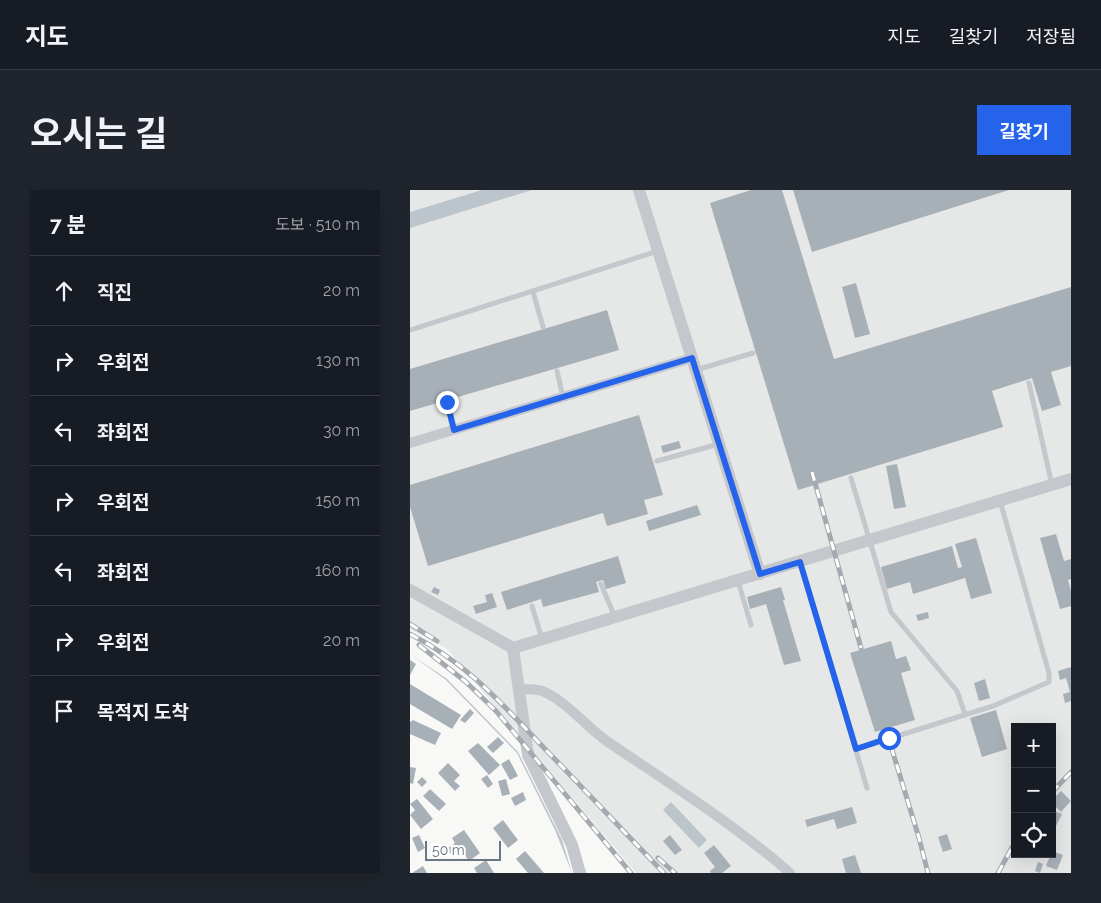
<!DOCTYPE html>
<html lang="ko">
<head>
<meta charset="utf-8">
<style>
	body { margin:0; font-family:Raleway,"Noto Sans KR",sans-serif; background:#20242c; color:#f1f3f6 }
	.controls { position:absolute; right:15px; bottom:15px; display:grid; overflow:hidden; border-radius:0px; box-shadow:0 5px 20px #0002 }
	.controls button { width:45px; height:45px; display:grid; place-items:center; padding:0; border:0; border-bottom:1px solid #363941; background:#171b24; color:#f1f3f6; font:25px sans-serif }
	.scale { position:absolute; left:15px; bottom:12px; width:76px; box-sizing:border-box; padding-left:5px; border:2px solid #687686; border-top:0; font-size:14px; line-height:18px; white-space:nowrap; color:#687686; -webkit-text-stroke:4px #fff; paint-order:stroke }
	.stop { position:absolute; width:15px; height:15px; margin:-11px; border:4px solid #2563eb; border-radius:50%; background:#fff }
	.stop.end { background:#2563eb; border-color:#fff; box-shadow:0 1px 5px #0008 }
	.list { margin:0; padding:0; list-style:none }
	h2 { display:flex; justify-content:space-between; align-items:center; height:65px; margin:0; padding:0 20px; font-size:21px }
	h2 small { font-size:16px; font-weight:400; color:#9ea1a6 }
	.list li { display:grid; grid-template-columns:32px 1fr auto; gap:15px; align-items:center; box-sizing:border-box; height:70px; padding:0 20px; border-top:1px solid #363941 }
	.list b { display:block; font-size:19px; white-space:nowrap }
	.list em { font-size:16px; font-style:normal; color:#9ea1a6 }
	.icon { flex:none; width:28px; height:28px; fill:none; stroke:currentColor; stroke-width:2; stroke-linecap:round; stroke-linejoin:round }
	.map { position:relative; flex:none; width:661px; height:683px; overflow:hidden; border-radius:0px }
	header { display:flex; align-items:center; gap:30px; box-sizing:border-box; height:70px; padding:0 25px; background:#171b24; border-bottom:1px solid #363941 }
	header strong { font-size:24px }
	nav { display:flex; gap:28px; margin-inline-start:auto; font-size:18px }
	.intro { display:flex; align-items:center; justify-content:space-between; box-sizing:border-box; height:120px; padding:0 30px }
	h1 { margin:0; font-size:35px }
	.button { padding:12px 22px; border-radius:0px; background:#2563eb; color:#fff; font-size:18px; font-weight:700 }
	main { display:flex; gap:30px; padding:0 30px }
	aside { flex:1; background:#171b24; border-radius:0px; box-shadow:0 5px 20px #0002 }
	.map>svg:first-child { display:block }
	.built { fill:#e6e7e7; fill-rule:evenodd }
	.water { fill:#bcc5cb }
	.building { fill:#a8b0b7 }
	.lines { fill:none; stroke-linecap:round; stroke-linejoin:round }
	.service { stroke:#c4c7cb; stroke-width:5 }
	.minor { stroke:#c4c7cb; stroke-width:10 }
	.tertiary { stroke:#c4c7cb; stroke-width:12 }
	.rail-casing { stroke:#a5aab0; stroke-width:5 }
	.rail { stroke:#fff; stroke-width:3; stroke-dasharray:9; stroke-linecap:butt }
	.route { stroke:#2563eb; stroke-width:6 }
</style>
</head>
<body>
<header>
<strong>지도</strong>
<nav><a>지도</a><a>길찾기</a><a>저장됨</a></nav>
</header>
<div class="intro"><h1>오시는 길</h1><a class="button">길찾기</a></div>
<main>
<aside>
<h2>7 분<small>도보 · 510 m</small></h2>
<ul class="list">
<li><svg class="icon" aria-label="ahead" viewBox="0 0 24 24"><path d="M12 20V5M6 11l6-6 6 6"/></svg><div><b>직진</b></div><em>20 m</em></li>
<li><svg class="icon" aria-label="right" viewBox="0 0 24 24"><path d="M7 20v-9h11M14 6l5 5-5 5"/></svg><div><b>우회전</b></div><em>130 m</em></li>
<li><svg class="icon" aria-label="left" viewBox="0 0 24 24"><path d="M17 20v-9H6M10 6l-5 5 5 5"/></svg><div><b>좌회전</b></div><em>30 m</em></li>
<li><svg class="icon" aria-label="right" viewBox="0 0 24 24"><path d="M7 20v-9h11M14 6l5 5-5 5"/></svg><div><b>우회전</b></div><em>150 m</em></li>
<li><svg class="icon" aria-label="left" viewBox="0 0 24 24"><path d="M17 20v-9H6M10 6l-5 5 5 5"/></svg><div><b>좌회전</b></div><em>160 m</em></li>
<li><svg class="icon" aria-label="right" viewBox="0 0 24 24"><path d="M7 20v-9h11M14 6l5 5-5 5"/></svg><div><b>우회전</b></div><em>20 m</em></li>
<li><svg class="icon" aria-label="arrive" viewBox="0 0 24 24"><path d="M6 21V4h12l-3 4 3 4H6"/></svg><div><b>목적지 도착</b></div></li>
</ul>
</aside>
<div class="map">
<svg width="661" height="683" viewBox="0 0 661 683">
	<rect width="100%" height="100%" fill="#f8f8f6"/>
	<path class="built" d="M0 0H661V683H226L37 459 0 439ZM605 537H642V664H605Z"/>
	<g class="water">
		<path d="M72 0H122L0 38V22Z"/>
		<path d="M0 464 37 489 108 562 152 650 162 683 145 640 107 563 36 490Z"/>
		<path d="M261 612 297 650 289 658 253 620Z"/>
	</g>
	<g class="building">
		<path d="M341 0H372L424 169 661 97V176L641 182 651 215 632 221 622 188 582 201 593 237 388 300 300 13Z"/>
		<path d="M383 0H599L402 62Z"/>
		<path d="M446 93 460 144 445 148 432 97Z"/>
		<path d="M197 120 209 160 0 221V179Z"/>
		<path d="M229 225 253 305 234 310 238 324 197 336 193 323 18 376 0 317V295Z"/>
		<path d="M269 251 271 258 253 263 251 256Z"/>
		<path d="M487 274 496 317 484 319 476 276Z"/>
		<path d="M287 315 291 325 239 341 236 331Z"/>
		<path d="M646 344 654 371 661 369V389L658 390 661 401V416L650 419 630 348Z"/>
		<path d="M566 348 582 403 561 409 555 388 503 404 500 392 477 399 471 377 542 356 548 378 552 377 545 354Z"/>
		<path d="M208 366 216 393 196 399 193 390 186 392 189 402 133 417 131 409 97 420 91 402Z"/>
		<path d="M24 397 30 400 28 405 21 402Z"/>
		<path d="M371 397 375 410H373L391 471 374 475 356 414 340 419 337 407Z"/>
		<path d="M82 403 87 417 66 424 63 416 77 412 75 405Z"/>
		<path d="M518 422 519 428 508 431 506 425Z"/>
		<path d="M481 451 486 469 496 466 501 480 491 483 505 530 465 542 440 463Z"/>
		<path d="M0 470 6 474 0 485Z"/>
		<path d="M661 477V511L655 513 653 504 660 502 656 488 650 490 648 481Z"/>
		<path d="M575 489 580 508 569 511 564 493Z"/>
		<path d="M0 494 51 525 42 539 0 514Z"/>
		<path d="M60 519 64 523 55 533 50 530Z"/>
		<path d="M586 520 597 559 572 567 560 528Z"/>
		<path d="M3 530 31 543 25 555 0 544V532Z"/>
		<path d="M88 547 94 553 83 563 77 557Z"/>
		<path d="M68 553 90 575 79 585 58 561Z"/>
		<path d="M99 569 108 586 100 590 91 574Z"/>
		<path d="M38 573 50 585 44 591 50 596 45 601 28 583Z"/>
		<path d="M0 577 6 578 3 594 0 593Z"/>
		<path d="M77 585 83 594 78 598 71 589Z"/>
		<path d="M12 587 17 592 12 597 7 592Z"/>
		<path d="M96 589 100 604 92 606 88 591Z"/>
		<path d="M20 599 36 614 29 621 13 606Z"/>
		<path d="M651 601 661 611 651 622 642 613V610Z"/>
		<path d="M113 602 116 610 105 616 101 608Z"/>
		<path d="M7 609 23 629 11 639 0 625 5 620 0 614Z"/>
		<path d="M442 617 447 633 427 639 424 629 397 637 395 630Z"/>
		<path d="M642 620 652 624 642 644Z"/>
		<path d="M93 630 108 650 98 658 83 638Z"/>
		<path d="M54 640 70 663 59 671 50 658 41 664 37 659 45 653 42 648Z"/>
		<path d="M537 644 542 659 533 662 528 647Z"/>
		<path d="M9 645 15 658 8 662 2 648Z"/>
		<path d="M260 645 272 660 265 665 253 651Z"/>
		<path d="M304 655 321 676 312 683H301L300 681 305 677 294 663Z"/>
		<path d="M115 661 134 683H118L106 669Z"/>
		<path d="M642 661 653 665 647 680 636 676Z"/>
		<path d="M445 665 451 683H436L432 669Z"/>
		<path d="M76 670 84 683H67L64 678Z"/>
		<path d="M628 672 633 674 630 683 625 681Z"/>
		<path d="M13 676 17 683H2Z"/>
	</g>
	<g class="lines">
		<g class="service">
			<path d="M123 102 133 137"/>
			<path d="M0 140 248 61"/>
			<path d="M286 180 343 163"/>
			<path d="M147 181 153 207"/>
			<path d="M619 193 642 295"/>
			<path d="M37 212 44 239"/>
			<path d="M247 271 309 254"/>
			<path d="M441 288 481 422 547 501 555 524"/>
			<path d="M390 372 457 598"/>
			<path d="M328 391 341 435"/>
			<path d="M191 394 204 425"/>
			<path d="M122 416 132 449"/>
			<path d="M446 559 583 516 639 492V483L590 311"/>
		</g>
		<g class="minor">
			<path d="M0 253 282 168"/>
			<path d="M109 499C116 499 126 499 132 501 157 511 176 537 198 552 260 594 324 634 380 683"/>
		</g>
		<g class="tertiary">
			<path d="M229 0 350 384"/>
			<path d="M0 400 103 458 661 289"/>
			<path d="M103 458 118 565 162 655 170 683"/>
		</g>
		<defs>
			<g id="rail">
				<path d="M402 282 451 458"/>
				<path d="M0 434 27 451"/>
				<path d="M0 444C58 474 91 513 135 559 175 600 214 642 254 683"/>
				<path d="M9 455 56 492 86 521 221 683"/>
				<path d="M476 540 509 648 518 683"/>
				<path d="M642 602 661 582"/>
				<path d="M248 668 265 683"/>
				<path d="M588 683 605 652"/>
			</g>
		</defs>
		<use href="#rail" class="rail-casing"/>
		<use href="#rail" class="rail"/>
	</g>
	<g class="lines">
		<path class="route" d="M37 212 44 240 282 168 350 384 390 372 446 559 479 548"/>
	</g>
</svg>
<div class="controls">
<button>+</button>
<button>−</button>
<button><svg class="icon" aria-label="locate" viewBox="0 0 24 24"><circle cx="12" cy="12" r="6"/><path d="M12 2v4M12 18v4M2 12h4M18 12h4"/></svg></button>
</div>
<div class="scale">50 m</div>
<div class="stop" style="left:479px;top:548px"></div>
<div class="stop end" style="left:37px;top:212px"></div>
</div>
</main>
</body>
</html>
